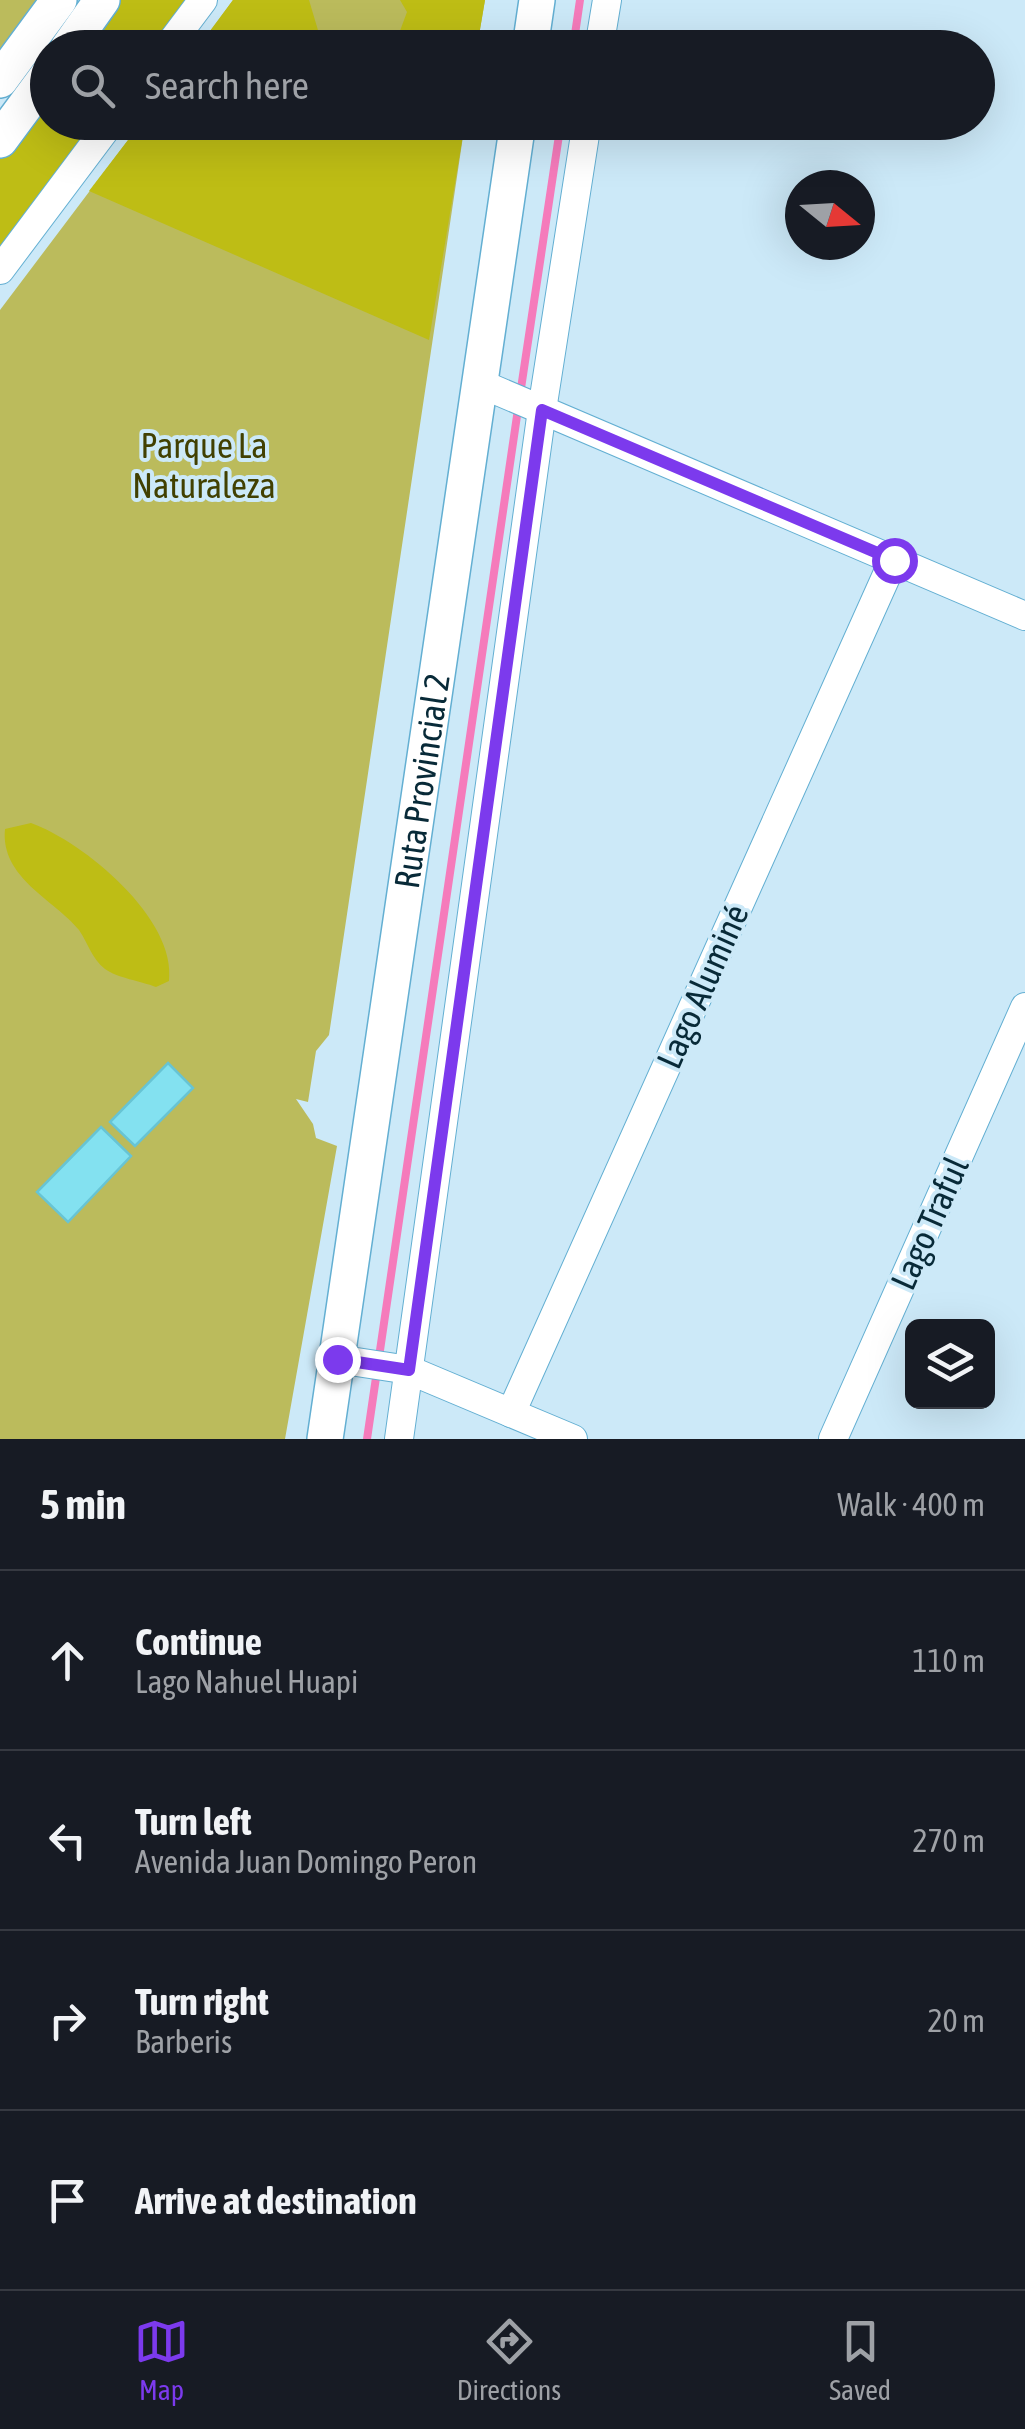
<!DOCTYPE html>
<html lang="en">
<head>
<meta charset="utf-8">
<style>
	body { margin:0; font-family:"Asap Condensed",sans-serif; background:#242831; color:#f1f3f6 }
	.controls { position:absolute; right:30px; bottom:30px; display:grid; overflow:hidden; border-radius:15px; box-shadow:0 10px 40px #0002 }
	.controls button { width:90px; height:90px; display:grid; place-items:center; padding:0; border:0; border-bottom:2px solid #363941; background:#171b24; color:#f1f3f6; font:50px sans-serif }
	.compass { position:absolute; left:785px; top:170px; width:90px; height:90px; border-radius:50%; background:#171b24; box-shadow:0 10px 40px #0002; rotate:108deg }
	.stop { position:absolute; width:30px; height:30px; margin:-22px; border:8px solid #7c3aed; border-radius:50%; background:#fff }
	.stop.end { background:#7c3aed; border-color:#fff; box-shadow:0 2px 10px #0008 }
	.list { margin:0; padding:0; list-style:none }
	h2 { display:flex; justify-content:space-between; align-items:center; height:130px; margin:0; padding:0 40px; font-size:42px }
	h2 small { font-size:32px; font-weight:400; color:#9ea1a6 }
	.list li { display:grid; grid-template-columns:65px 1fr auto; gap:30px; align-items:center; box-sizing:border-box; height:180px; padding:0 40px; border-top:2px solid #363941 }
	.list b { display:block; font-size:38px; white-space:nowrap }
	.list p { margin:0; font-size:32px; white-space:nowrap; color:#9ea1a6 }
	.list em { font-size:32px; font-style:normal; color:#9ea1a6 }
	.icon { flex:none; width:55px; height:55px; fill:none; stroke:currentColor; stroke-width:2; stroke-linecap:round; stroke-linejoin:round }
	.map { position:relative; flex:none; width:1025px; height:1439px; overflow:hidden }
	.search { position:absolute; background:#171b24; box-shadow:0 10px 40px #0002; left:30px; right:30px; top:30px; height:110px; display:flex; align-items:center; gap:25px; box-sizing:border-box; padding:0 35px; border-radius:55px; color:#9ea1a6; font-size:38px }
	.sheet { height:850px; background:#171b24 }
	nav { display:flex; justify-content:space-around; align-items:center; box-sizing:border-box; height:140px; border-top:2px solid #363941; background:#171b24; font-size:28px; color:#9ea1a6 }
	nav a { display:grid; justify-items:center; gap:5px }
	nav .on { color:#7c3aed }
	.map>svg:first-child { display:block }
	.green { fill:#bbbb5c }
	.forest { fill:#bebd15 }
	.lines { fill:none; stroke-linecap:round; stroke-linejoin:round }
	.stream { stroke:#f57bbb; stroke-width:8 }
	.building { fill:#83e1f0; stroke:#67c4d4; stroke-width:2.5 }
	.minor-casing { stroke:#63afd2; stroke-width:30 }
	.major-casing { stroke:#63afd2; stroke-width:38 }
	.minor { stroke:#fff; stroke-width:28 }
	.major { stroke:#fff; stroke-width:35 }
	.route { stroke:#7c3aed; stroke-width:12 }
	.labels { text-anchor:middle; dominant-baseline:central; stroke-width:8; stroke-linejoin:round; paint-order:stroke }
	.park-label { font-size:35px; fill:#414001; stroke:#cce9f8 }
	.street-label { font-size:35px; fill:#082a38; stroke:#cce9f8 }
</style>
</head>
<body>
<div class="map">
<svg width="1025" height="1439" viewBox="0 0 1025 1439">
	<rect width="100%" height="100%" fill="#cce9f8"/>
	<g class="green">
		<path d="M0 0H44L0 59Z"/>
		<path d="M233 0H485L477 47 198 48Z"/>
		<path d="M141 123H465L329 1035 316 1051 308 1102 296 1099 313 1124 316 1138 337 1146 285 1439H0V310Z"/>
	</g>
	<g class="forest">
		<path d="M117 0H188L153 47 82 48Z"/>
		<path d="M233 0H309L323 47H198Z"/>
		<path d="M400 0H485L477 47H394L407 12Z"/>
		<path d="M47 94 48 122 96 123 0 250V158Z"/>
		<path d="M141 123H465L429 340 89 191Z"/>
		<path d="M31 823C84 842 177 919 169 981L156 987C141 981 117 978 105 969 92 959 88 943 79 930 55 900 0 878 5 829Z"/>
	</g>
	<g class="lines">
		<g class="stream">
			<path d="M573 48 580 0"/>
			<path d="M520 395 561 122"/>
			<path d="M367 1439 518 409"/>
		</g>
	</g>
	<g class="building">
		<path d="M168 1063 193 1088 135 1146 110 1122Z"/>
		<path d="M101 1127 131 1156 68 1222 37 1192Z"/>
	</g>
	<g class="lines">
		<defs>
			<g id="minor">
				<path d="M167 48 203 0"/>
				<path d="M599 48 607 0"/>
				<path d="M0 270 111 122"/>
				<path d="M479 383 1025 616"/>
				<path d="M337 1359 409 1370 573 1439"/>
				<path d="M511 1413 894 559"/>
				<path d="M399 1439 542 410 587 122"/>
				<path d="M833 1439 1025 1007"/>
			</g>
			<g id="major">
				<path d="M68 48 102 0"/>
				<path d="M530 48 537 0"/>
				<path d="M0 80 59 0"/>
				<path d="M0 140 48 75"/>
				<path id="s1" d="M325 1439 518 122"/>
			</g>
		</defs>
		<use href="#minor" class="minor-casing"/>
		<use href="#major" class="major-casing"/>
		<use href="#minor" class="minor"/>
		<use href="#major" class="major"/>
	</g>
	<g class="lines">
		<path class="route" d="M337 1359 409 1370 542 410 894 560"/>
	</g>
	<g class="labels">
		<g class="park-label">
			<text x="204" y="445">Parque La<tspan x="204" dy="40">Naturaleza</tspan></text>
		</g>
		<g class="street-label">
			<text stroke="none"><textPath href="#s1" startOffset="665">Ruta Provincial 2</textPath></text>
			<text transform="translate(702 986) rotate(-66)">Lago Aluminé</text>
			<text transform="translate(929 1223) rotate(-66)">Lago Traful</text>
		</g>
	</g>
</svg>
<div class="controls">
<button><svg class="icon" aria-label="layers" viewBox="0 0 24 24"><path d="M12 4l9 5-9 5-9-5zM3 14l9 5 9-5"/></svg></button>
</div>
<svg class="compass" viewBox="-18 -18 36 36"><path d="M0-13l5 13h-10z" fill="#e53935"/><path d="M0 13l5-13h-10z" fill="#9ea1a6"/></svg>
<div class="stop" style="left:894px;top:560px"></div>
<div class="stop end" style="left:337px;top:1359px"></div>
<div class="search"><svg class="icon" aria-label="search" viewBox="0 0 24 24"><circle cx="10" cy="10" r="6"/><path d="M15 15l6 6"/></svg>Search here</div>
</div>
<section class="sheet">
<h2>5 min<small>Walk · 400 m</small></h2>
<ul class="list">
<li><svg class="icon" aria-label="ahead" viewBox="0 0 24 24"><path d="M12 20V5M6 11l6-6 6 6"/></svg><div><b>Continue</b><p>Lago Nahuel Huapi</p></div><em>110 m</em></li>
<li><svg class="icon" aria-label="left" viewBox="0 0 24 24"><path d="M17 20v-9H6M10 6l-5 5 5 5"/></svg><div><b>Turn left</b><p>Avenida Juan Domingo Peron</p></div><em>270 m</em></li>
<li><svg class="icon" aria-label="right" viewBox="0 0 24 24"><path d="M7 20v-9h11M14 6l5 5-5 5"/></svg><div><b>Turn right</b><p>Barberis</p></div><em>20 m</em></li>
<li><svg class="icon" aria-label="arrive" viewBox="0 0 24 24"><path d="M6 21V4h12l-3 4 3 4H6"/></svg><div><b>Arrive at destination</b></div></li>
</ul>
</section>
<nav>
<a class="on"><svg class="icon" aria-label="map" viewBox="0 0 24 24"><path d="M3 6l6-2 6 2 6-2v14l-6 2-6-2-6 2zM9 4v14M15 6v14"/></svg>Map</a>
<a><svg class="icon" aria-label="directions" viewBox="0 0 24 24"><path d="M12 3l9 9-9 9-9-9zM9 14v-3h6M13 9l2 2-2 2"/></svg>Directions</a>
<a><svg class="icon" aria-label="saved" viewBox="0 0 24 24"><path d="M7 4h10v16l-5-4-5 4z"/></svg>Saved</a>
</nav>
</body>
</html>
